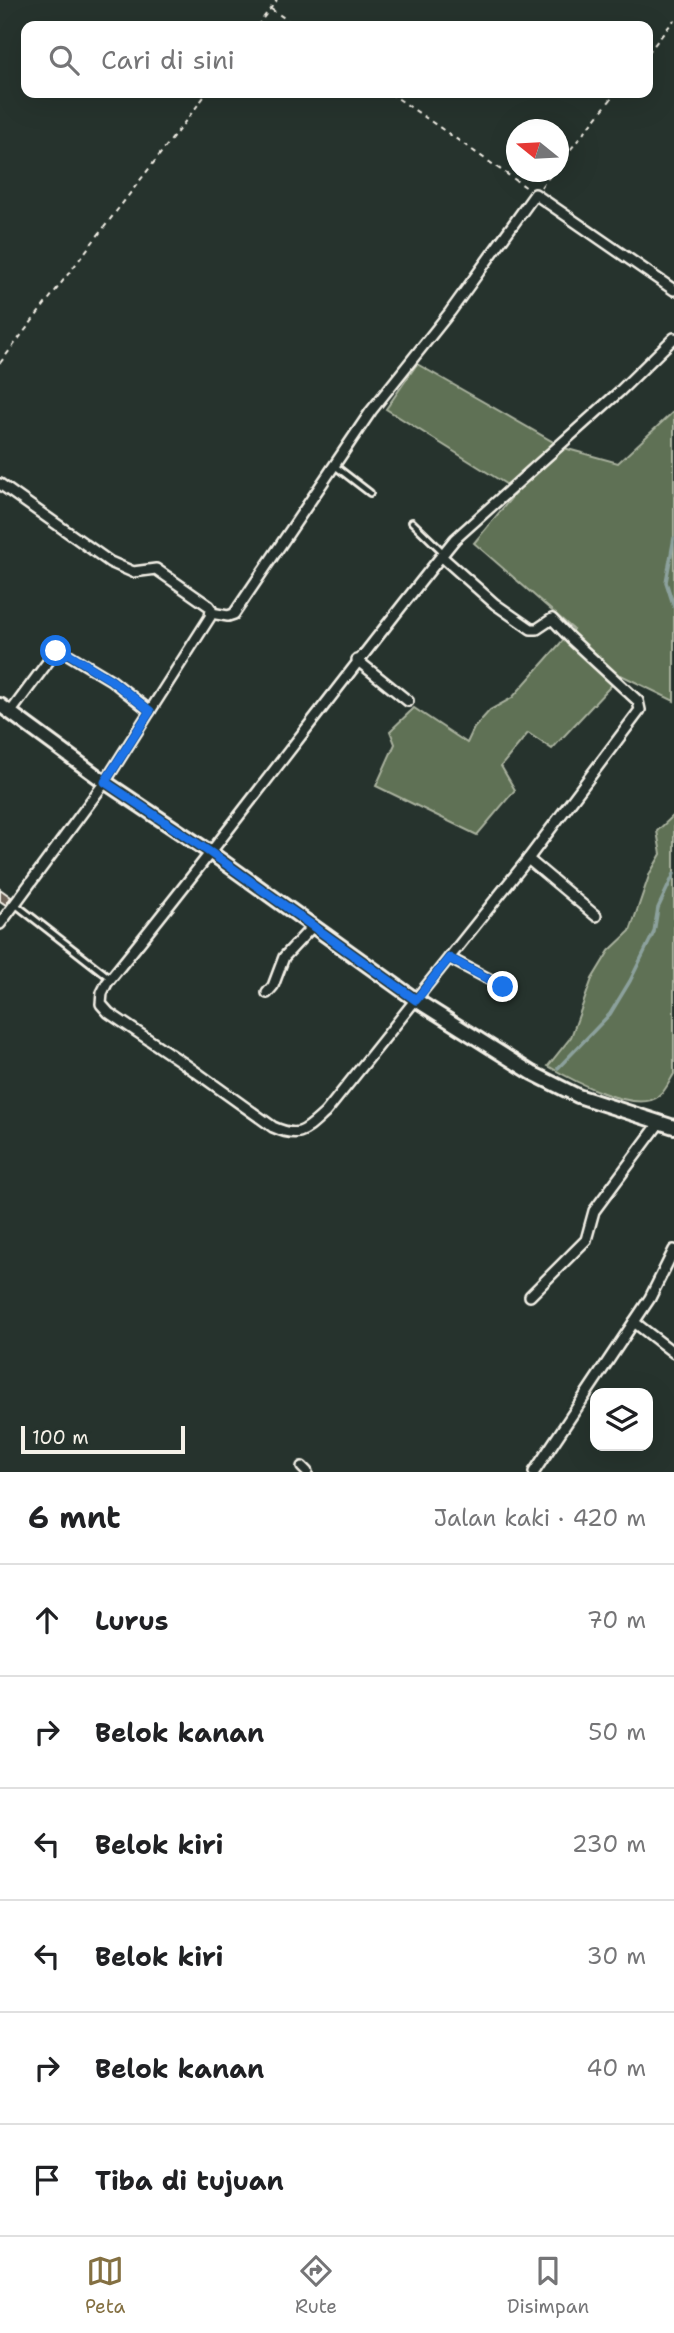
<!DOCTYPE html>
<html lang="id">
<head>
<meta charset="utf-8">
<style>
	body { margin:0; font-family:"Shantell Sans",sans-serif; background:#f6f6f6; color:#202124 }
	.controls { position:absolute; right:21px; bottom:21px; display:grid; overflow:hidden; border-radius:14px; box-shadow:0 7px 28px #0002 }
	.controls button { width:63px; height:63px; display:grid; place-items:center; padding:0; border:0; border-bottom:2px solid #e0e0e0; background:#fff; color:#202124; font:35px sans-serif }
	.compass { position:absolute; left:506px; top:119px; width:63px; height:63px; border-radius:50%; background:#fff; box-shadow:0 7px 28px #0002; rotate:288deg }
	.scale { position:absolute; left:21px; bottom:18px; width:164px; box-sizing:border-box; padding-left:7px; border:4px solid #f4f1e8; border-top:0; font-size:19px; line-height:24px; white-space:nowrap; color:#f4f1e8; -webkit-text-stroke:5px #26332d; paint-order:stroke }
	.stop { position:absolute; width:21px; height:21px; margin:-16px; border:5px solid #1a73e8; border-radius:50%; background:#fff }
	.stop.end { background:#1a73e8; border-color:#fff; box-shadow:0 2px 7px #0008 }
	.list { margin:0; padding:0; list-style:none }
	h2 { display:flex; justify-content:space-between; align-items:center; height:91px; margin:0; padding:0 28px; font-size:30px }
	h2 small { font-size:23px; font-weight:400; color:#757577 }
	.list li { display:grid; grid-template-columns:46px 1fr auto; gap:21px; align-items:center; box-sizing:border-box; height:112px; padding:0 28px; border-top:2px solid #e0e0e0 }
	.list b { display:block; font-size:26px; white-space:nowrap }
	.list em { font-size:23px; font-style:normal; color:#757577 }
	.icon { flex:none; width:38px; height:38px; fill:none; stroke:currentColor; stroke-width:2; stroke-linecap:round; stroke-linejoin:round }
	.map { position:relative; flex:none; width:674px; height:1472px; overflow:hidden }
	.search { position:absolute; background:#fff; box-shadow:0 7px 28px #0002; left:21px; right:21px; top:21px; height:77px; display:flex; align-items:center; gap:18px; box-sizing:border-box; padding:0 24px; border-radius:14px; color:#757577; font-size:26px }
	.sheet { height:763px; background:#fff }
	nav { display:flex; justify-content:space-around; align-items:center; box-sizing:border-box; height:98px; border-top:2px solid #e0e0e0; background:#fff; font-size:19px; color:#757577 }
	nav a { display:grid; justify-items:center; gap:4px }
	nav .on { color:#847042 }
	.map>svg:first-child { display:block }
	.green { fill:#5e7154; stroke:#a9b19e; stroke-width:2 }
	.lines { fill:none; stroke-linecap:round; stroke-linejoin:round }
	.stream { stroke:#8ca19d; stroke-width:3.5 }
	.building { fill:#6e6458; stroke:#f4f1e8; stroke-width:2 }
	.lane-casing { stroke:#f4f1e8; stroke-width:10 }
	.street-casing { stroke:#f4f1e8; stroke-width:14 }
	.secondary-casing { stroke:#f4f1e8; stroke-width:18 }
	.path { stroke:#f4f1e8; stroke-width:2; stroke-dasharray:5 5; stroke-linecap:butt }
	.lane { stroke:#26332d; stroke-width:4.5 }
	.street { stroke:#26332d; stroke-width:9 }
	.secondary { stroke:#26332d; stroke-width:12 }
	.route { stroke:#1a73e8; stroke-width:9 }
</style>
</head>
<body>
<div class="map">
<svg width="674" height="1472" viewBox="0 0 674 1472">
	<rect width="100%" height="100%" fill="#26332d"/>
	<filter id="ink" filterUnits="userSpaceOnUse"><feTurbulence type="fractalNoise" baseFrequency=".0143" numOctaves="2"/><feDisplacementMap in="SourceGraphic" scale="14" xChannelSelector="R" yChannelSelector="G"/><feConvolveMatrix kernelMatrix="1 2 1 2 8 2 1 2 1" color-interpolation-filters="sRGB"/></filter>
	<g filter="url(#ink)">
		<g class="green">
			<path d="M417 364 564 448 618 463 674 411V701L621 675 552 749 528 733 501 766 515 790 477 835 376 786 395 744 390 731 414 708 467 743 474 728 490 710 512 698 573 629 474 543 517 491 386 409Z"/>
			<path d="M674 815V1074C670 1080 665 1092 659 1096 636 1115 570 1079 548 1066L571 1037 592 979 609 951 630 931 650 873 661 854 657 831Z"/>
		</g>
		<g class="lines">
			<g class="stream">
				<path d="M674 538 666 582 674 607"/>
				<path d="M558 1068 610 1014 630 981 654 932 658 908 674 874"/>
			</g>
		</g>
		<path class="building" d="M0 889 11 897 6 905 0 901Z"/>
		<g class="lines">
			<defs>
				<g id="lane">
					<path d="M335 466 370 493"/>
					<path d="M412 522 443 552"/>
					<path d="M15 904 110 978"/>
				</g>
				<g id="street">
					<path d="M0 484 110 562 133 572 156 569 209 606 211 609 210 617 150 711"/>
					<path d="M441 556 495 604 531 629H537L552 619 571 639 638 701 640 710 528 859 325 1113C305 1131 300 1139 273 1127L182 1062 109 1013 101 1004 102 993 107 983C226 837 337 685 455 539L619 392 674 338"/>
					<path d="M211 613 228 616 234 614 371 411 450 312 535 194 674 290"/>
					<path d="M357 660 408 701"/>
					<path d="M528 859 596 916"/>
					<path d="M0 924 105 782 150 711 111 680 61 650 56 651 10 713"/>
					<path d="M449 958 504 987"/>
					<path d="M267 993 273 986 284 957 312 927"/>
					<path d="M530 1296 586 1240 594 1211 660 1122"/>
					<path d="M634 1322 674 1353"/>
					<path d="M302 1467 307 1472"/>
					<path d="M534 1472 650 1298 674 1250"/>
				</g>
				<path id="secondary" d="M0 705 105 782 211 853 416 1000 532 1073 578 1096 674 1127"/>
			</defs>
			<use href="#lane" class="lane-casing"/>
			<use href="#street" class="street-casing"/>
			<use href="#secondary" class="secondary-casing"/>
			<g class="path">
				<path d="M271 9 296 26"/>
				<path d="M257 26 277 0"/>
				<path d="M648 53 674 20"/>
				<path d="M390 93 527 188"/>
				<path d="M558 165 616 93"/>
				<path d="M541 187 553 172"/>
				<path d="M0 363 207 93"/>
			</g>
			<use href="#lane" class="lane"/>
			<use href="#street" class="street"/>
			<use href="#secondary" class="secondary"/>
		</g>
	</g>
	<g class="lines" filter="url(#ink)">
		<path class="route" d="M56 651H64L111 680 150 711 105 782 211 853 416 1000 449 958 503 987"/>
	</g>
</svg>
<div class="controls">
<button><svg class="icon" aria-label="layers" viewBox="0 0 24 24"><path d="M12 4l9 5-9 5-9-5zM3 14l9 5 9-5"/></svg></button>
</div>
<svg class="compass" viewBox="-18 -18 36 36"><path d="M0-13l5 13h-10z" fill="#e53935"/><path d="M0 13l5-13h-10z" fill="#757577"/></svg>
<div class="scale">100 m</div>
<div class="stop" style="left:56px;top:651px"></div>
<div class="stop end" style="left:503px;top:987px"></div>
<div class="search"><svg class="icon" aria-label="search" viewBox="0 0 24 24"><circle cx="10" cy="10" r="6"/><path d="M15 15l6 6"/></svg>Cari di sini</div>
</div>
<section class="sheet">
<h2>6 mnt<small>Jalan kaki · 420 m</small></h2>
<ul class="list">
<li><svg class="icon" aria-label="ahead" viewBox="0 0 24 24"><path d="M12 20V5M6 11l6-6 6 6"/></svg><div><b>Lurus</b></div><em>70 m</em></li>
<li><svg class="icon" aria-label="right" viewBox="0 0 24 24"><path d="M7 20v-9h11M14 6l5 5-5 5"/></svg><div><b>Belok kanan</b></div><em>50 m</em></li>
<li><svg class="icon" aria-label="left" viewBox="0 0 24 24"><path d="M17 20v-9H6M10 6l-5 5 5 5"/></svg><div><b>Belok kiri</b></div><em>230 m</em></li>
<li><svg class="icon" aria-label="left" viewBox="0 0 24 24"><path d="M17 20v-9H6M10 6l-5 5 5 5"/></svg><div><b>Belok kiri</b></div><em>30 m</em></li>
<li><svg class="icon" aria-label="right" viewBox="0 0 24 24"><path d="M7 20v-9h11M14 6l5 5-5 5"/></svg><div><b>Belok kanan</b></div><em>40 m</em></li>
<li><svg class="icon" aria-label="arrive" viewBox="0 0 24 24"><path d="M6 21V4h12l-3 4 3 4H6"/></svg><div><b>Tiba di tujuan</b></div></li>
</ul>
</section>
<nav>
<a class="on"><svg class="icon" aria-label="map" viewBox="0 0 24 24"><path d="M3 6l6-2 6 2 6-2v14l-6 2-6-2-6 2zM9 4v14M15 6v14"/></svg>Peta</a>
<a><svg class="icon" aria-label="directions" viewBox="0 0 24 24"><path d="M12 3l9 9-9 9-9-9zM9 14v-3h6M13 9l2 2-2 2"/></svg>Rute</a>
<a><svg class="icon" aria-label="saved" viewBox="0 0 24 24"><path d="M7 4h10v16l-5-4-5 4z"/></svg>Disimpan</a>
</nav>
</body>
</html>
